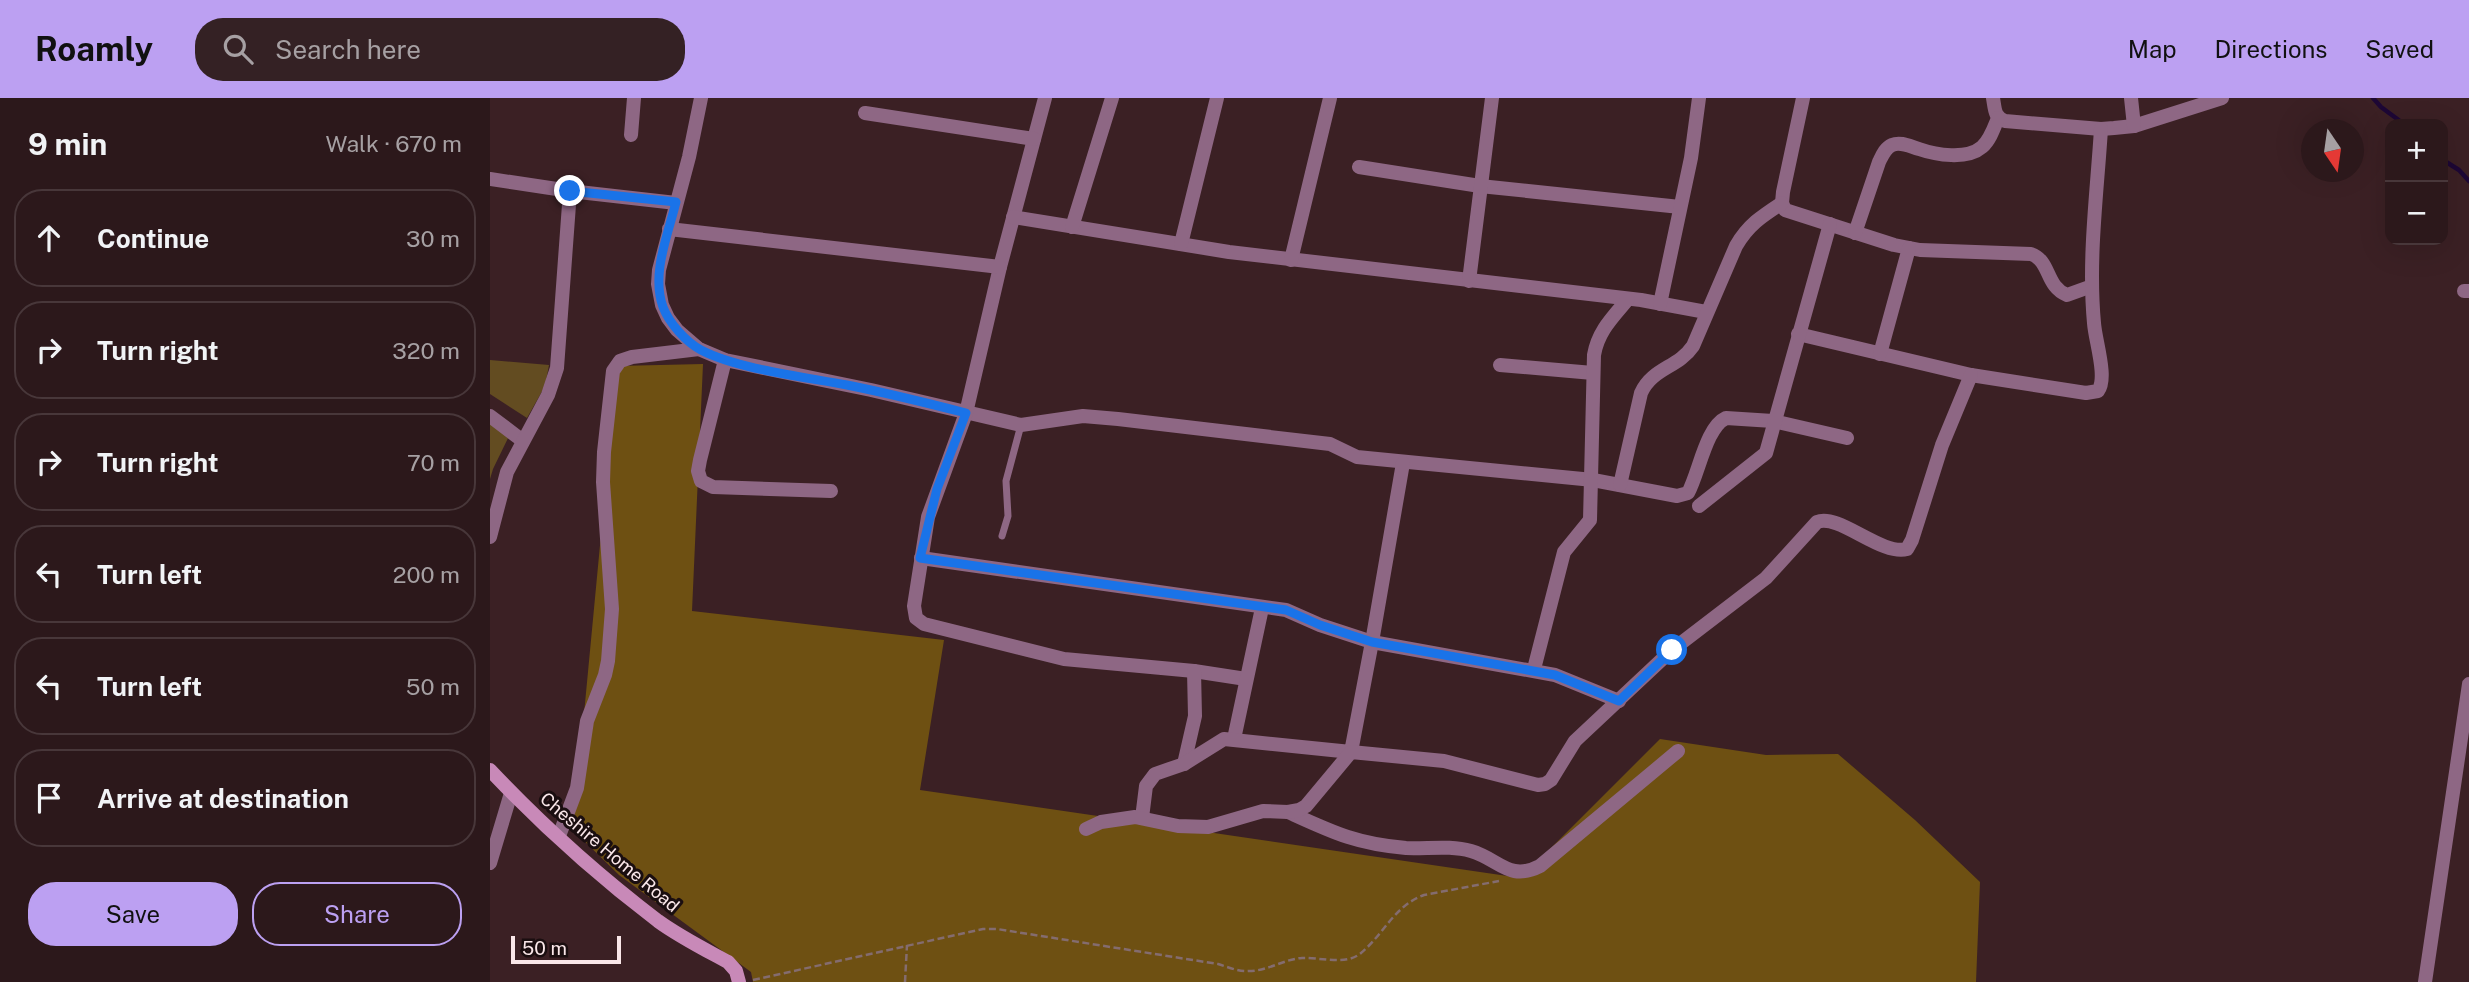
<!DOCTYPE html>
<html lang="en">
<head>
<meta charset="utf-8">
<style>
	body { margin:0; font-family:"Public Sans",sans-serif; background:#342124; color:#f1f3f6 }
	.controls { position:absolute; right:21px; top:21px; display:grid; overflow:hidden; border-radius:14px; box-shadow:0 7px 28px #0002 }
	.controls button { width:63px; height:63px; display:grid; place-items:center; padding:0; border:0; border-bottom:2px solid #48373a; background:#2c181b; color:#f1f3f6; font:35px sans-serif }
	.compass { position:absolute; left:1811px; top:21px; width:63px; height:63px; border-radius:50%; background:#2c181b; box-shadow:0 7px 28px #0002; rotate:167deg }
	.scale { position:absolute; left:21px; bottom:18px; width:110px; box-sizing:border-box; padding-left:7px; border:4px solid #fae7e9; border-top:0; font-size:19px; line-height:24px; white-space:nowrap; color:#fae7e9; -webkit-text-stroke:5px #1a0e10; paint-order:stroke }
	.stop { position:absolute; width:21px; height:21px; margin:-16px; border:5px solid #1a73e8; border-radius:50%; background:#fff }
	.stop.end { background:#1a73e8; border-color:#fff; box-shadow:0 2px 7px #0008 }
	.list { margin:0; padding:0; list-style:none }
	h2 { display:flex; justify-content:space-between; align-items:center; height:91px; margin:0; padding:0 28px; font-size:30px }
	h2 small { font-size:23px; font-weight:400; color:#a6a0a3 }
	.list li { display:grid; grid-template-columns:46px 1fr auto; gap:21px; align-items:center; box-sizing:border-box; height:98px; margin:0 14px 14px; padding:0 14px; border:2px solid #48373a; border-radius:28px }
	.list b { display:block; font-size:26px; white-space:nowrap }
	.list em { font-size:23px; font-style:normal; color:#a6a0a3 }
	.actions { display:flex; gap:14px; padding:21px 28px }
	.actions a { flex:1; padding:16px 0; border:2px solid #bca0f2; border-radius:28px; text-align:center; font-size:24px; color:#bca0f2 }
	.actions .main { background:#bca0f2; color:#111 }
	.icon { flex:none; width:38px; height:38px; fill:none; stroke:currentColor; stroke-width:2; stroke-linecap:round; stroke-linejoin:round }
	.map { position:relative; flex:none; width:1979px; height:884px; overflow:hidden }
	header { display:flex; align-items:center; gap:42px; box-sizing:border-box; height:98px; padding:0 35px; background:#bca0f2; color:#111 }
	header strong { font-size:33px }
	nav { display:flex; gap:38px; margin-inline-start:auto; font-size:24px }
	.search { width:490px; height:63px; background:#342124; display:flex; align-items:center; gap:18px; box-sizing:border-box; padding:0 24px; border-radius:28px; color:#a6a0a3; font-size:26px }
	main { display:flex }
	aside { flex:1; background:#2c181b }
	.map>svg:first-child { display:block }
	.green { fill:#634c21 }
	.forest { fill:#6e5012 }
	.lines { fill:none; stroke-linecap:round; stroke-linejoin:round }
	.stream { stroke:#1d0735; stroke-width:4.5 }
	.path { stroke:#846c6f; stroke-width:2.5; stroke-dasharray:7 3.5; stroke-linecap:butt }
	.lane { stroke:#8e6784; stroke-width:7 }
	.street { stroke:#8e6784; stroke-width:14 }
	.secondary { stroke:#c889b8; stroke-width:14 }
	.route { stroke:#1a73e8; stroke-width:9 }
	.labels { text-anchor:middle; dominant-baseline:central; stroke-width:6; stroke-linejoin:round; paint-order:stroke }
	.street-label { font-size:18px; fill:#fae7e9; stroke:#1a0e10 }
</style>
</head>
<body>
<header>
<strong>Roamly</strong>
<div class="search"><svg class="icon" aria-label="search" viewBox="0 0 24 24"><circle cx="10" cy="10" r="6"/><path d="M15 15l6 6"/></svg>Search here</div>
<nav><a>Map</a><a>Directions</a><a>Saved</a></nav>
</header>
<main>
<aside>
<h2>9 min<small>Walk · 670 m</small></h2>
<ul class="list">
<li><svg class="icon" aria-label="ahead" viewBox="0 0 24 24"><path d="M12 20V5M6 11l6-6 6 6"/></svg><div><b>Continue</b></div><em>30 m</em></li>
<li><svg class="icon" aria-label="right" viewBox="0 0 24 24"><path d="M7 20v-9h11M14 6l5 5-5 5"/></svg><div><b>Turn right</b></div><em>320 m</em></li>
<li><svg class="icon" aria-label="right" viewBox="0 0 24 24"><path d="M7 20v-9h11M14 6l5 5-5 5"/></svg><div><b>Turn right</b></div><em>70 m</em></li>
<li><svg class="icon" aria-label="left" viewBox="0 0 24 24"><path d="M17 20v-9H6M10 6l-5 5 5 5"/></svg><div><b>Turn left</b></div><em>200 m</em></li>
<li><svg class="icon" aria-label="left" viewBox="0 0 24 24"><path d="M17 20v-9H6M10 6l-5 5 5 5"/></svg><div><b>Turn left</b></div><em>50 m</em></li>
<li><svg class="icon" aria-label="arrive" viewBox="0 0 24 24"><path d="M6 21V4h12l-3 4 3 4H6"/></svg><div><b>Arrive at destination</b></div></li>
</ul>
<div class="actions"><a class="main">Save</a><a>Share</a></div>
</aside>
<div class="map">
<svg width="1979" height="884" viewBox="0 0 1979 884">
	<rect width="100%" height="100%" fill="#3b2024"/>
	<g class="green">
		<path d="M0 262 59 267 55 288 37 320 0 296Z"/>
		<path d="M0 317 22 332 3 371 0 381Z"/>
	</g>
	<path class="forest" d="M213 266 202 513 454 542 430 692 1031 780 1170 641 1276 657 1348 656 1425 722 1490 784 1486 884H263L261 874 129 777 83 732 127 268Z"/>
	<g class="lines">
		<g class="stream">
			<path d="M1883 0 1891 9 1914 26"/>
			<path d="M1953 62 1969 72 1979 83"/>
		</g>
		<g class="path">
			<path d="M263 882 493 831H507L728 866C738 869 749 874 759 873 778 873 794 861 812 860 830 859 856 868 871 855 894 836 904 808 934 797L1009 783"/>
			<path d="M415 884 417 847"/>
		</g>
		<path class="lane" d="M512 438 518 418 516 383 531 327"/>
		<g class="street">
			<path d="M211 0 199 59 169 172 168 186 172 207 178 220 187 232 209 251 235 262 381 292 531 327 593 318 628 321 840 346 867 359 1103 382 1187 398 1198 395C1209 375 1216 329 1236 320L1283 323 1357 340"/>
			<path d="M555 0 510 169 476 315 438 419 424 508 426 520 434 526 574 561 704 573 756 581"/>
			<path d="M1313 0 1293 94 1292 105 1295 112 1404 147 1430 152 1541 156C1561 163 1555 188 1577 197L1602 188"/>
			<path d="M1503 0C1505 11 1504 19 1515 23L1611 31 1624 30 1644 28 1732 0"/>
			<path d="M1641 0 1644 28"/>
			<path d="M375 15 544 41"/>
			<path d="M141 37 144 0"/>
			<path d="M869 69 990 88 1190 109"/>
			<path d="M0 81 80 93 186 105"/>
			<path d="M523 119 739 154 1151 202 1216 214"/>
			<path d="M582 129 622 0"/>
			<path d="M179 131 510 169"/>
			<path d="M1365 135 1389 64C1392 58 1395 50 1402 47 1411 43 1421 49 1429 51 1446 57 1477 62 1492 49 1500 42 1504 30 1508 20"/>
			<path d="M691 146 727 0"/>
			<path d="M801 162 840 0"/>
			<path d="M979 183 1002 0"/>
			<path d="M1974 193H1979"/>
			<path d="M1170 206 1201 60 1209 0"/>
			<path d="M1308 236 1481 277 1596 295 1608 293C1618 280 1605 242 1604 225 1598 161 1607 95 1611 31"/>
			<path d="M1390 256 1419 150"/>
			<path d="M235 262 210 362 208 373 211 383 223 389 341 393"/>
			<path d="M1010 267 1103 275"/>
			<path d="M0 318 33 343"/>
			<path d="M1130 387 1151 295C1162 270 1188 270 1203 248L1246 148C1258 127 1272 118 1292 105"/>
			<path d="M1209 408 1276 355 1340 126"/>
			<path d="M0 439 17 374 58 297 67 270 80 93"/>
			<path d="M431 460 796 512 830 527 882 544 1065 577 1129 603"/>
			<path d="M1044 571 1074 454 1100 422 1104 257C1108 233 1123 219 1138 201"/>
			<path d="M744 641 772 510"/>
			<path d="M694 666 705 618 704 573"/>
			<path d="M798 714C842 734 866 746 916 750 937 751 960 747 981 753 1009 761 1019 784 1050 768L1188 653"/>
			<path d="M652 720 656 688 665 676 694 666 734 641 861 654 882 544 913 365"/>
			<path d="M596 731 611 724 645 719 688 728 718 729 773 713 798 714 809 712 816 708 861 654 954 663 1048 687 1055 686 1061 682 1085 643 1182 552 1276 480 1327 424C1349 415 1391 458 1417 451L1422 442 1452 347 1481 277"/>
			<path d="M69 738 87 690 97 623 115 577 118 563 122 511 113 384 114 354 123 273 130 263 142 259 209 251"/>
			<path d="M0 765 21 695"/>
			<path d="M1935 884 1979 586"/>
		</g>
		<path class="secondary" d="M0 672C51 726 109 778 168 823 190 839 214 851 238 864L246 873 249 884"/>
	</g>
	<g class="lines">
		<path class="route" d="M80 93 186 104C178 137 161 176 173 209 179 225 196 244 211 252 247 271 315 279 357 287 397 295 437 305 476 315L447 391 430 460 796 512 830 527 882 544 1065 577 1129 603 1182 552"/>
	</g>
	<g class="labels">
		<g class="street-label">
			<text transform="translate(120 754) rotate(40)">Cheshire Home Road</text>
		</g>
	</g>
</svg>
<div class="controls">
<button>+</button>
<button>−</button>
</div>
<svg class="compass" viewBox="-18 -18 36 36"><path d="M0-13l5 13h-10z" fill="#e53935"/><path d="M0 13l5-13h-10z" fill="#a6a0a3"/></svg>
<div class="scale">50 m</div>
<div class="stop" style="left:1182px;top:552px"></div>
<div class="stop end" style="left:80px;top:93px"></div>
</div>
</main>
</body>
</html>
